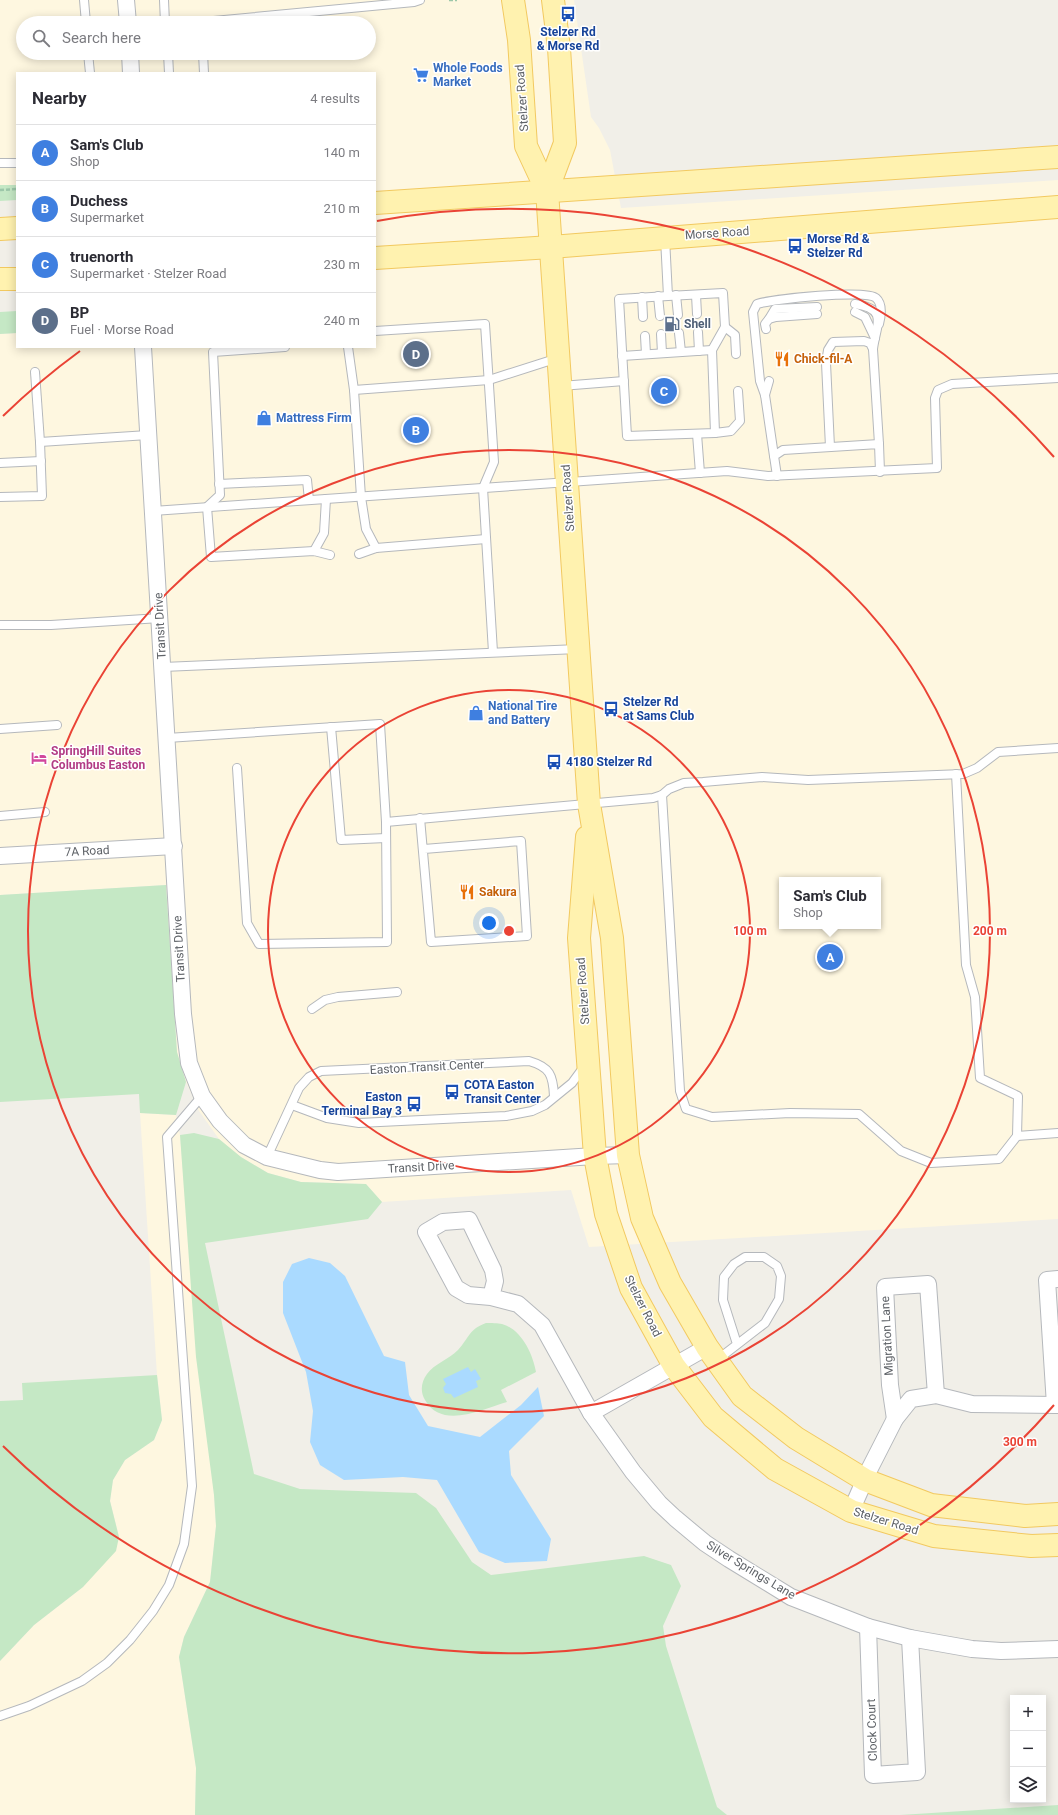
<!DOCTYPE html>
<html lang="en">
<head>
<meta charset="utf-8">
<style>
	body { margin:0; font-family:Roboto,sans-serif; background:#f7f7f7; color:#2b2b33 }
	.controls { position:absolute; right:12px; bottom:12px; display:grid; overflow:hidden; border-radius:0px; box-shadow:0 2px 10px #0003 }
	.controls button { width:36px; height:36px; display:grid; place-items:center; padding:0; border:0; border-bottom:1px solid #e1e1e2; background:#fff; color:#2b2b33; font:20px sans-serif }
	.you { position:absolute; left:489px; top:923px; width:14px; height:14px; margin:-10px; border:3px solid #fff; border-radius:50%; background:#1a73e8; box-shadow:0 0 0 6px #1a73e833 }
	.badge { display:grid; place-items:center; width:26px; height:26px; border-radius:50%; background:#ea4335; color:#fff; font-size:13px; font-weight:700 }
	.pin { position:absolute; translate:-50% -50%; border:2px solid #fff; box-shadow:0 1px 4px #0006 }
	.popup { position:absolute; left:779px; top:877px; width:102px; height:52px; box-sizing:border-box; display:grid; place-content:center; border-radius:0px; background:#fff; filter:drop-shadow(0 1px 3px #0005); font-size:13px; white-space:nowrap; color:#7c7c81 }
	.popup b { font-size:15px; color:#2b2b33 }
	.popup::after { content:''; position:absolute; left:50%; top:100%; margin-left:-8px; border:8px solid transparent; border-top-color:#fff }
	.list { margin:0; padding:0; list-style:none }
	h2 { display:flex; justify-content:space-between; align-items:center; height:52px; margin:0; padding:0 16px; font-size:17px }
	h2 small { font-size:13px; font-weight:400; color:#7c7c81 }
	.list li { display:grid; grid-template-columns:26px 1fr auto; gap:12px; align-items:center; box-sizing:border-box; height:56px; padding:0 16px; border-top:1px solid #e1e1e2 }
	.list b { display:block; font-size:15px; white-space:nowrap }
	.list p { margin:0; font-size:13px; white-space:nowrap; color:#7c7c81 }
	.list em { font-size:13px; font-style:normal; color:#7c7c81 }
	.icon { flex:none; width:22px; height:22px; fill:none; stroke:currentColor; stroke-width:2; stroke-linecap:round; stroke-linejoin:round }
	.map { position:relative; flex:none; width:1058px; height:1815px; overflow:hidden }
	.search { position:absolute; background:#fff; box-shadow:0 2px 10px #0003; left:16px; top:16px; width:360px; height:44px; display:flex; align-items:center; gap:10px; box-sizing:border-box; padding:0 14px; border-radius:22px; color:#7c7c81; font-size:15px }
	.panel { position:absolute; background:#fff; box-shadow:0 2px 10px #0003; left:16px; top:72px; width:360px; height:276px; border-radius:0px }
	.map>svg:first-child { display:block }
	.commercial { fill:#fef7e0; fill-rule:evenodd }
	.green { fill:#c5e8c5 }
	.water { fill:#aadaff }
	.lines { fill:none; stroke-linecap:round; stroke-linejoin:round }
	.service-casing { stroke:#b5b8bc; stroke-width:10 }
	.minor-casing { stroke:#b5b8bc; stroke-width:18 }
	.primary-casing { stroke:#f2c960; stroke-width:24 }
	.path { stroke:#9cc7a9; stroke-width:2.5; stroke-dasharray:4 2; stroke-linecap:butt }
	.service { stroke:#fff; stroke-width:8 }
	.minor { stroke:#fff; stroke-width:16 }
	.primary { stroke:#fff2af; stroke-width:22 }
	.ring { fill:none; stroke:#ea4335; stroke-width:2 }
	.labels { text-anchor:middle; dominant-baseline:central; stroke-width:3; stroke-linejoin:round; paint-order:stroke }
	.transit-label { font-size:12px; font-weight:bold; fill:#164399; stroke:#fff; text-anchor:start }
	.shop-label { font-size:12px; font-weight:bold; fill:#366cbe; stroke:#fff; text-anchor:start }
	.street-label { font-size:12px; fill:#5f6368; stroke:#fff }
	.service-label { font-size:12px; font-weight:bold; fill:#4e5e75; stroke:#fff; text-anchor:start }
	.food-label { font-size:12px; font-weight:bold; fill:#c56008; stroke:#fff; text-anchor:start }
	.hotel-label { font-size:12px; font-weight:bold; fill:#b23c85; stroke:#fff; text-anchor:start }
	.centre { fill:#ea4335; stroke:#fff; stroke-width:2 }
	.ring-label { font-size:12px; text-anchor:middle; font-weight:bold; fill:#ea4335; stroke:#fff; stroke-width:3; stroke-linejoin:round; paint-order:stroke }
</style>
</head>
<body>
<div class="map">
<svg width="1058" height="1815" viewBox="0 0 1058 1815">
	<rect width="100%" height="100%" fill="#f1efe8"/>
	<g class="commercial">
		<path d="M0 0H574L591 117 599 128 610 150 621 208 1058 180V1219L589 1247 571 1190 382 1202 366 1184 301 1182 268 1173 241 1157 219 1139 199 1111 186 1082 177 1052 166 885 0 895V334L17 333V347H375V73H17V185H0ZM23 23H369V53H23ZM782 880H878V926H782Z"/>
		<path d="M140 1113 176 1115 180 1135 189 1244 214 1495 216 1526 210 1582 184 1637 179 1657 196 1768 195 1815H0V1661L34 1625 83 1587 119 1537 110 1501 113 1480 125 1460 154 1440 162 1420 157 1375Z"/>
	</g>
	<g class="green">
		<path d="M0 185H17V200L0 201Z"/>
		<path d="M17 311V333L0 334V312Z"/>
		<path d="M166 885 177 1052 186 1082 176 1115 140 1113 139 1094 0 1102V895Z"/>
		<path d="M194 1133 219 1139 241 1157 268 1173 301 1182 366 1184 382 1202 368 1219 205 1243 254 1474 300 1489 416 1493 436 1508 472 1562 491 1575 644 1556 671 1565 681 1586 663 1626 666 1646 717 1807 727 1815H195L196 1768 179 1657 184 1637 210 1582 216 1526 214 1495 196 1357 180 1135Z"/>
		<path d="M486 1323C491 1323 498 1323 502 1324 521 1329 533 1354 536 1372L501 1390 507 1402C482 1409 442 1430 425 1400 420 1392 421 1382 427 1374 434 1364 449 1359 458 1350 469 1338 469 1329 486 1323Z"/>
		<path d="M157 1375 162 1420 154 1440 125 1460 113 1480 110 1501 119 1537 116 1551 83 1587 34 1625 0 1661V1401L23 1400 22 1383Z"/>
		<path d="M1058 1805V1815H900Z"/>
	</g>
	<g class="water">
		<path d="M309 1258 330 1263 345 1276 384 1356 405 1362 409 1395 428 1426 480 1437 521 1405 538 1387 544 1416 509 1451 511 1475 551 1539 547 1561 505 1563 479 1552 437 1480 403 1477 344 1480 320 1465 310 1442 313 1411 306 1372 283 1313V1282L292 1264Z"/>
		<path d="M468 1367 471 1372 475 1369 481 1379 476 1381 478 1387 454 1398 451 1394 445 1393 443 1388 446 1384 443 1379Z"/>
	</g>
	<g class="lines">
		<defs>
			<g id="service">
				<path d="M84 0 86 23"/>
				<path d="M164 0 165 23"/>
				<path d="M192 23 414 2 420 0"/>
				<path d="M88 53 90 73"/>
				<path d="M168 53 169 73"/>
				<path d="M203 53 204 73"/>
				<path d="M0 163H17"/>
				<path d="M665 238 668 296 619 299 627 436 715 433 712 350 725 327 723 293 668 296"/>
				<path d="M676 295 678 315"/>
				<path d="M696 295 697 314"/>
				<path d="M658 296 660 316"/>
				<path d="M642 297 643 317"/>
				<path d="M855 304C889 309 876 325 873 349"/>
				<path d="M855 312 865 317 875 338"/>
				<path d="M769 319 775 309 817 307"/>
				<path d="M725 327 735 335 736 354"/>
				<path d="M766 329 765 324 769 319 776 317 817 314"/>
				<path d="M375 331 485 324 494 462 483 488 493 652"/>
				<path d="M698 332 699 351"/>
				<path d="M679 333 681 352"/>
				<path d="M661 334 662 353"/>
				<path d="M645 336 646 354"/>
				<path d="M285 347 213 352 220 495 207 507 211 557 314 551 330 555"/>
				<path d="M348 347 354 390 361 497 366 529 376 548"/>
				<path d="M622 356 712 350"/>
				<path d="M35 372 40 442"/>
				<path d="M561 386 624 381"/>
				<path d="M354 390 489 380 558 358"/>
				<path d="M765 395 769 381"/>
				<path d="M715 433 731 431 740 421 738 391"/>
				<path d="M697 434 700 473"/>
				<path d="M830 447 826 363 828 350 833 342 864 341 870 343 873 349 879 444"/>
				<path d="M774 456 765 395 760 381 753 312 757 304C772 299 867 289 876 298 883 304 881 316 879 324"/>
				<path d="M0 463 41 461"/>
				<path d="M777 476 774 456 783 450 879 444 880 472"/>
				<path d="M219 484 307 480 309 500"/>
				<path d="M0 497 42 496 40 442 148 435"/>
				<path d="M153 511 727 471 768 476 937 468 935 398 938 390 952 384 1058 378"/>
				<path d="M314 551 324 533 326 499"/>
				<path d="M359 554 376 548 486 539"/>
				<path d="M0 625H51L160 618"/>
				<path d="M163 667 578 649"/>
				<path d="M331 727 341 840 386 838"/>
				<path d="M0 729 57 725"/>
				<path d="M167 738 380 724 386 822 387 942 259 944 247 923 237 768"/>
				<path d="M956 774 966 965 975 997 980 1078 1018 1096 1017 1136 1058 1133"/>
				<path d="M662 795 680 1091 686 1109 712 1117 790 1113 859 1114 901 1151 931 1163 999 1159 1017 1136"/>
				<path d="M0 816 45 812"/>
				<path d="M420 818 431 942 527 936 521 841 424 849"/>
				<path d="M386 822 653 798 662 795 669 789 684 783 703 782 762 777 808 780 963 774 977 768 998 752 1058 748"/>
				<path d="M312 1009 325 1000 338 997 397 992"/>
				<path d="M292 1105 327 1118 359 1123 506 1116 532 1111 545 1105 572 1083 583 1068"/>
				<path d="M267 1157 299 1088 309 1077 321 1071 529 1061C550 1067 553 1075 554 1096"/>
				<path d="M717 1360 765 1323 779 1299 781 1276 777 1266 764 1257H745L734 1264 724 1277 723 1300 737 1344"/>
				<path d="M0 1716 29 1706 82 1681 107 1663 130 1640 153 1611 169 1585 184 1544 192 1486 167 1137 202 1096"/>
			</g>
			<g id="minor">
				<path d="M126 0 128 23"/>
				<path d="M130 53 131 73"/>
				<path d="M143 347 183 1014 189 1063 202 1096 220 1121 244 1145 267 1157 320 1170 338 1172 595 1156 628 1155"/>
				<path d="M0 856 174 846"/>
				<path d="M491 1297 495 1281 493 1270 469 1220 443 1222 426 1232 456 1288 468 1295 491 1297 518 1304 542 1325 591 1413 633 1472 659 1503 675 1518 705 1543 729 1559 791 1597 868 1627 910 1638 972 1649 1001 1651 1058 1649"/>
				<path d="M1055 1405 1047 1280 1058 1279"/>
				<path d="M591 1413 707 1347"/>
				<path d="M895 1419 890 1385 885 1287 928 1284 936 1395"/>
				<path d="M851 1511 870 1468 895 1419 911 1399 936 1395 972 1404 1058 1405"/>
				<path d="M868 1627 873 1775 917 1772 910 1638"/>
			</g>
			<g id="primary">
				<path d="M513 0 519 40 526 146 547 191 589 804 612 938 628 1155 642 1218 670 1283 707 1347 742 1396 796 1438 865 1480 931 1505 1025 1516 1058 1514"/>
				<path d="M547 191 565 143 559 48 553 0"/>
				<path d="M375 203 1058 157"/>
				<path d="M0 229 17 228"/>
				<path d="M375 258 551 247 1058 207"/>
				<path d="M0 279H17"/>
				<path d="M587 837 579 938 595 1156 606 1214 631 1288 674 1366 713 1417 775 1469 851 1511 934 1536 1031 1546 1058 1545"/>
			</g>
		</defs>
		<use href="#service" class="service-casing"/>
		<use href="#minor" class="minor-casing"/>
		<use href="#primary" class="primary-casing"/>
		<g class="path">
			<path d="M449 0H457"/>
			<path d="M0 190 17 189"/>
		</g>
		<use href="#service" class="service"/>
		<use href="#minor" class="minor"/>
		<use href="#primary" class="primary"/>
	</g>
	<g class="ring">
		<circle cx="509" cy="931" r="241"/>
		<circle cx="509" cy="931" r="481"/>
		<path d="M1054 1405A722 722 0 0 1 3 1446M3 416A722 722 0 0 1 80 351M377 221A722 722 0 0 1 1054 457"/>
	</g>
	<defs>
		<symbol id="bus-bare" viewBox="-9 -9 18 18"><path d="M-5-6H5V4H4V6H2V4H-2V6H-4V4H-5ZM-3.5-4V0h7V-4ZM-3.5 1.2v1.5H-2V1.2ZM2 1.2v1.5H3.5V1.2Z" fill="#1a4fb4" stroke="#fff" stroke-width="2.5" paint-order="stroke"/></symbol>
		<symbol id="supermarket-bare" viewBox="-9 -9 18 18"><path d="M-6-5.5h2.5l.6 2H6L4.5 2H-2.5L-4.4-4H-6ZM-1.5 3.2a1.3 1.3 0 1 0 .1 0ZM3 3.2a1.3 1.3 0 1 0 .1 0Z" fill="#3f7fe0" stroke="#fff" stroke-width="2.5" paint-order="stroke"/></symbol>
		<symbol id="fuel-bare" viewBox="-9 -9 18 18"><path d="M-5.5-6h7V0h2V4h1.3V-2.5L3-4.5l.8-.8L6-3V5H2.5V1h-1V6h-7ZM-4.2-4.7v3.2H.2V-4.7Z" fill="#5c6f8a" stroke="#fff" stroke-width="2.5" paint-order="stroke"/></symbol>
		<symbol id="restaurant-bare" viewBox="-9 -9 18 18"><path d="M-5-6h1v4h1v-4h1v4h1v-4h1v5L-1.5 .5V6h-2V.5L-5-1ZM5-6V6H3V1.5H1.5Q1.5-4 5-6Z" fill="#e8710a" stroke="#fff" stroke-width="2.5" paint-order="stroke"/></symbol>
		<symbol id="shop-bare" viewBox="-9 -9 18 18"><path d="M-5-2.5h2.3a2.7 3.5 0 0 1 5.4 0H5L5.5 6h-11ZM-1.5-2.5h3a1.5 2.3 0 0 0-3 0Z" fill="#3f7fe0" stroke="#fff" stroke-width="2.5" paint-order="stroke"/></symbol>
		<symbol id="hotel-bare" viewBox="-9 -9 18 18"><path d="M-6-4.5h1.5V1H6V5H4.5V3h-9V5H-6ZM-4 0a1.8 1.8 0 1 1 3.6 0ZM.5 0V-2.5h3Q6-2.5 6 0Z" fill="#d1479c" stroke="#fff" stroke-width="2.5" paint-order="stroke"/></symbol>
	</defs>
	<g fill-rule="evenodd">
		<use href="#bus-bare" x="557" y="3" width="22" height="22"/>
		<use href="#supermarket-bare" x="410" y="64" width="22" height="22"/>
		<use href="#bus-bare" x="784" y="235" width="22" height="22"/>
		<use href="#fuel-bare" x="661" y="313" width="22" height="22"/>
		<use href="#restaurant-bare" x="771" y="348" width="22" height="22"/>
		<use href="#shop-bare" x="253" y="407" width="22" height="22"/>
		<use href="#bus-bare" x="600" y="698" width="22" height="22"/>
		<use href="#shop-bare" x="465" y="702" width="22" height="22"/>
		<use href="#hotel-bare" x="28" y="747" width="22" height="22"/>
		<use href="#bus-bare" x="543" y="751" width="22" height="22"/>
		<use href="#restaurant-bare" x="456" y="881" width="22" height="22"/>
		<use href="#bus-bare" x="441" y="1081" width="22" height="22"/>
		<use href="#bus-bare" x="403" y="1093" width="22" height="22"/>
	</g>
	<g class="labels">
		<g class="transit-label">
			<text x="568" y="32" text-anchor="middle">Stelzer Rd<tspan x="568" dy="14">&amp; Morse Rd</tspan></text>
			<text x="807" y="239">Morse Rd &amp;<tspan x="807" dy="14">Stelzer Rd</tspan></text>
			<text x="623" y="702">Stelzer Rd<tspan x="623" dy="14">at Sams Club</tspan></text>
			<text x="566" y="762">4180 Stelzer Rd</text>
			<text x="464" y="1085">COTA Easton<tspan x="464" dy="14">Transit Center</tspan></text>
			<text x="402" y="1097" text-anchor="end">Easton<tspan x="402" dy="14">Terminal Bay 3</tspan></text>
		</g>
		<g class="shop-label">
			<text x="433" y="68">Whole Foods<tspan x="433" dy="14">Market</tspan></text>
			<text x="276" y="418">Mattress Firm</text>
			<text x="488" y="706">National Tire<tspan x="488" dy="14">and Battery</tspan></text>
		</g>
		<g class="street-label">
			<text transform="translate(522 98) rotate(-94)">Stelzer Road</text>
			<text transform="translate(717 233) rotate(-4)">Morse Road</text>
			<text transform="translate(568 498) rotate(-94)">Stelzer Road</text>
			<text transform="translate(160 626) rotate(-93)">Transit Drive</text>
			<text transform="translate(87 851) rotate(-3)">7A Road</text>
			<text transform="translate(179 949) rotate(-93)">Transit Drive</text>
			<text transform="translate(583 991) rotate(-94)">Stelzer Road</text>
			<text transform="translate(427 1067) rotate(-3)">Easton Transit Center</text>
			<text transform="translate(421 1167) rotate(-3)">Transit Drive</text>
			<text transform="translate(643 1306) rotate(63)">Stelzer Road</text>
			<text transform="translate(887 1336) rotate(-93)">Migration Lane</text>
			<text transform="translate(886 1521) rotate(17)">Stelzer Road</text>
			<text transform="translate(751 1570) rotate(31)">Silver Springs Lane</text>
			<text transform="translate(872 1730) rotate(-92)">Clock Court</text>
		</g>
		<g class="service-label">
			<text x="684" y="324">Shell</text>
		</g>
		<g class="food-label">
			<text x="794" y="359">Chick-fil-A</text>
			<text x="479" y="892">Sakura</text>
		</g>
		<g class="hotel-label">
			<text x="51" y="751">SpringHill Suites<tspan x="51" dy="14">Columbus Easton</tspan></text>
		</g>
	</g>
	<circle cx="509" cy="931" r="6" class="centre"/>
	<g class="ring-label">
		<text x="750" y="935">100 m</text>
		<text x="990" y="935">200 m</text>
		<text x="1020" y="1446">300 m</text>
	</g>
</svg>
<div class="controls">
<button>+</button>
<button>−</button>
<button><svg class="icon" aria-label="layers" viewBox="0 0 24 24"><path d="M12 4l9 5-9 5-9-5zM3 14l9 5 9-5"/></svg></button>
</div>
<div class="you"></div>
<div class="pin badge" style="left:830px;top:957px;background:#3f7fe0">A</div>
<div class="popup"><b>Sam's Club</b>Shop</div>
<div class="pin badge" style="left:416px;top:430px;background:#3f7fe0">B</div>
<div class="pin badge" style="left:664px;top:391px;background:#3f7fe0">C</div>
<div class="pin badge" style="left:416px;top:354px;background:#5c6f8a">D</div>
<div class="search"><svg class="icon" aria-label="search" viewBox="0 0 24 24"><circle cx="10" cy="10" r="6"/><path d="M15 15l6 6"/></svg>Search here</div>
<section class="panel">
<h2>Nearby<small>4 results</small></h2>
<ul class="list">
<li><span class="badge" style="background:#3f7fe0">A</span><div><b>Sam's Club</b><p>Shop</p></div><em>140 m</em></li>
<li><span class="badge" style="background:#3f7fe0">B</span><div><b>Duchess</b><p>Supermarket</p></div><em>210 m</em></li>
<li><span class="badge" style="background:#3f7fe0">C</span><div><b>truenorth</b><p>Supermarket · Stelzer Road</p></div><em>230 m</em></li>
<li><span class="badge" style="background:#5c6f8a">D</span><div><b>BP</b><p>Fuel · Morse Road</p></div><em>240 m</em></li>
</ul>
</section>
</div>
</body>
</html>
